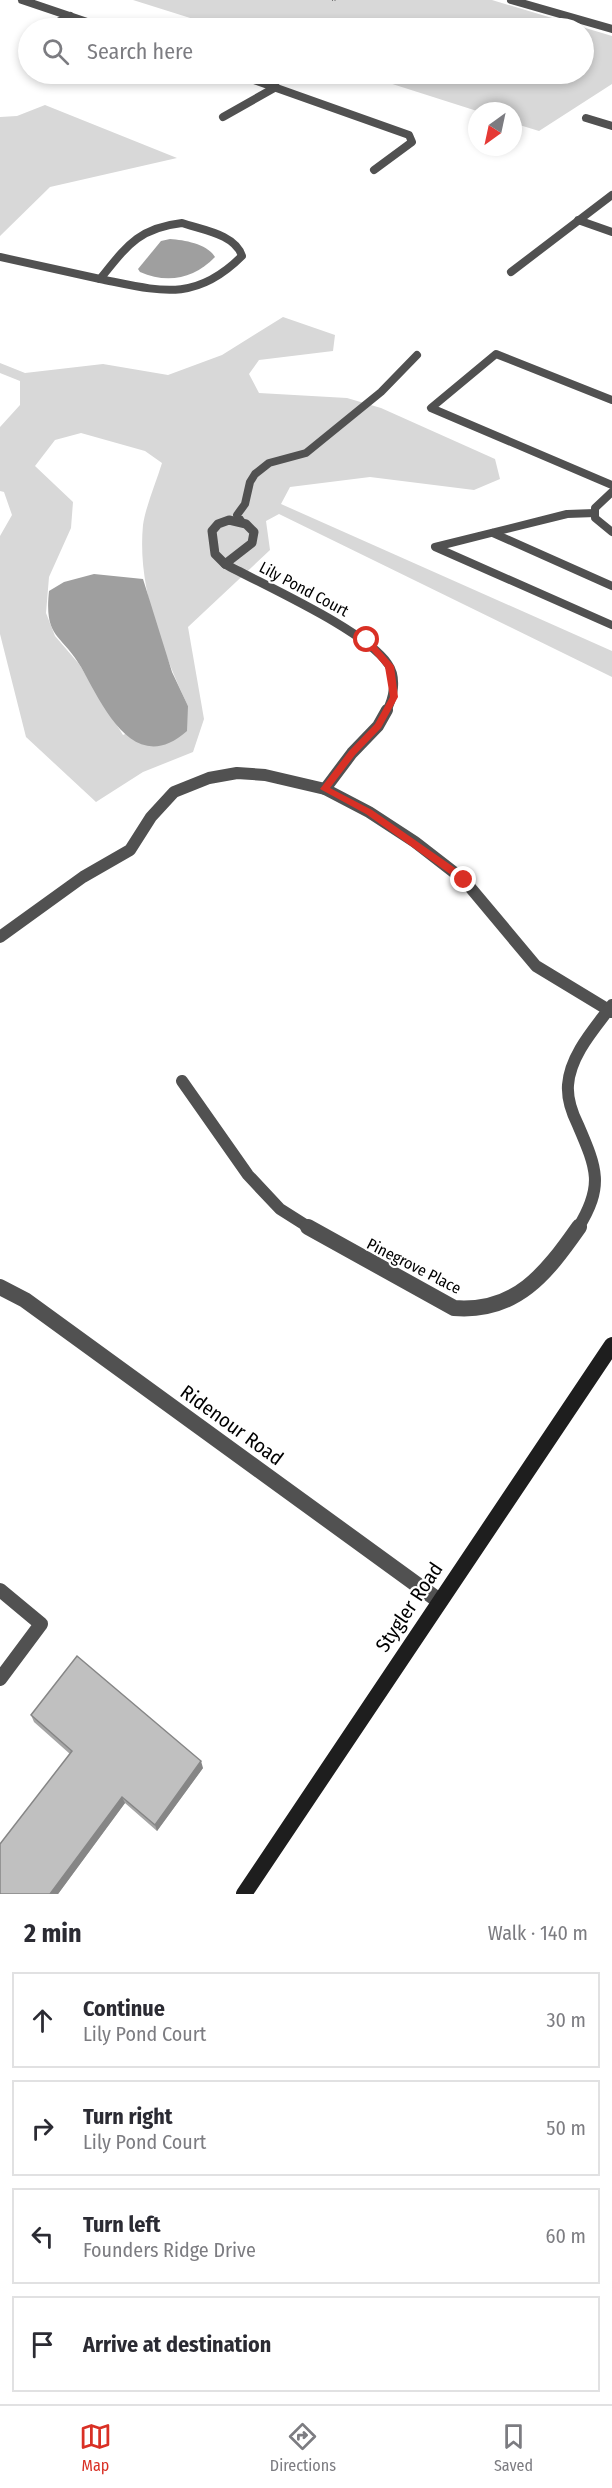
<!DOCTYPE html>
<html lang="en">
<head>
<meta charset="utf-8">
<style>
	body { margin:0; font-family:"Fira Sans Condensed",sans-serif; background:#f7f7f7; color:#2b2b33 }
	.compass { position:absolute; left:468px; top:102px; width:54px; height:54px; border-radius:50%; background:#fff; box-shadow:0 3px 9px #0003; rotate:213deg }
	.stop { position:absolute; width:18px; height:18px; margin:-14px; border:4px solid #d93025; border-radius:50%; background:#fff }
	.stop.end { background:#d93025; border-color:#fff; box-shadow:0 2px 6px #0008 }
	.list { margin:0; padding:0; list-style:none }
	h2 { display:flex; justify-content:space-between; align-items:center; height:78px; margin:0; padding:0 24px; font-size:26px }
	h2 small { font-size:20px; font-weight:400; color:#7c7c81 }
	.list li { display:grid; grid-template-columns:39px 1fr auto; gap:18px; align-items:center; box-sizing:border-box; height:96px; margin:0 12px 12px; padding:0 12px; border:2px solid #e1e1e2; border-radius:0px }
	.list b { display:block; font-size:22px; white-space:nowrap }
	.list p { margin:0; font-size:20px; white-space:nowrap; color:#7c7c81 }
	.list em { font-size:20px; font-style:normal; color:#7c7c81 }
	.icon { flex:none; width:33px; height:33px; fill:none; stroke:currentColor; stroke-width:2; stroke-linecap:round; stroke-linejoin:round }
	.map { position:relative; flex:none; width:612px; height:1894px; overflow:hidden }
	.search { position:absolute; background:#fff; box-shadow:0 3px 9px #0003; left:18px; right:18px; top:18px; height:66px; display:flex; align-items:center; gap:15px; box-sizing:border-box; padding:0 21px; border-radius:33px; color:#7c7c81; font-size:22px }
	.sheet { height:510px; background:#fff }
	nav { display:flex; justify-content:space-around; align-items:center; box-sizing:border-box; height:84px; border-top:2px solid #e1e1e2; background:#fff; font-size:16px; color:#7c7c81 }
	nav a { display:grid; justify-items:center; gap:3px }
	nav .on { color:#d93025 }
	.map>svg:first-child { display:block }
	.green { fill:#d8d8d8; fill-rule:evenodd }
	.water { fill:#9f9f9f }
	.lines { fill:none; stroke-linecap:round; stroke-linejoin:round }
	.path { stroke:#737373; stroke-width:2; stroke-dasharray:1 1.5; stroke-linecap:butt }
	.lane-far1 { stroke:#515151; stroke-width:8 }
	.lane { stroke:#515151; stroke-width:14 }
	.street-far3 { stroke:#515151; stroke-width:8 }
	.street-far2 { stroke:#515151; stroke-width:9 }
	.street-far1 { stroke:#515151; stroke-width:12 }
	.street { stroke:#515151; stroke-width:16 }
	.secondary { stroke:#1e1e1e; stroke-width:16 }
	.wall { fill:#a5a5a5 }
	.shaded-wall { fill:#868686 }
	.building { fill:#c0c0c0; stroke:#868686; stroke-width:1.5 }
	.route { fill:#d93025 }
	.labels { text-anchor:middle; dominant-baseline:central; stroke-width:4.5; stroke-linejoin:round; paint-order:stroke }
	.street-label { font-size:16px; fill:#000; stroke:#fff }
	.near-street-label { font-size:20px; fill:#000; stroke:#fff }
</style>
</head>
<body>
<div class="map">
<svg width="612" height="1894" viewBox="0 0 612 1894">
	<rect width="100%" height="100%" fill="#fff"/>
	<g class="green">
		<path d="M133 0H492L612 36V84L539 131 513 123V111H477L361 74H584V28H222Z"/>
		<path d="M45 105 177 158 50 187 0 236V117L17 116Z"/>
		<path d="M283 317 335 335 333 351 259 360 249 374 259 393 347 398 381 408 495 459 500 479 474 490 370 477 290 487 281 504 612 651V677L279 514 266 521 270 550 188 627 204 719 193 752 143 772 96 802 26 737 0 634V536L12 515 4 492 0 491V427L20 405V381L0 373V363L25 373 103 364 168 375 222 355ZM81 433 145 451 162 463C156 483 146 505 143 525 137 587 162 650 188 706L123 735 79 664 55 636 46 613 49 577 71 528 73 502 35 466 55 440Z"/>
	</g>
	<g class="water">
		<path d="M170 239C185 240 207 244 215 257 194 279 167 284 140 272L138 269 161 241Z"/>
		<path d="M94 574 143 579 172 672 188 706 187 731C134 778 103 706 81 667 61 633 44 639 49 591L64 582Z"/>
	</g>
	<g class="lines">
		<path class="path" d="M332 0H336"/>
		<g class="lane-far1">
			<path d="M612 400 496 354 431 408 612 485"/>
			<path d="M612 492 595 508V518L612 532"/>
			<path d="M595 513 567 514 435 547 612 625"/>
			<path d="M241 521 237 515 245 504 250 482 255 474 269 463 306 453 381 392 417 355"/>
			<path d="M493 533 612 586"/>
		</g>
		<path class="lane" d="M0 1590 41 1624 0 1679"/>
		<g class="street-far3">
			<path d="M22 0 105 28"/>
			<path d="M511 0 612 29"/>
			<path d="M45 28 70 16"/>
			<path d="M237 74 409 135 412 142 374 170"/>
			<path d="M223 117 276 87"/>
			<path d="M586 118 612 126"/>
			<path d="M578 220 612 232"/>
			<path d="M182 223C202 230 235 234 242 256 195 303 160 291 100 279 126 247 138 228 182 223Z"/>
			<path d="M0 257 100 279"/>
			<path d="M511 272 612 195"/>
		</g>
		<g class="street-far2">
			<path d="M229 520 246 524 254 532 252 543 225 564 215 554 212 531 218 524Z"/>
			<path d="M225 564C265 586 365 630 388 664 398 678 393 699 386 712"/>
		</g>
		<g class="street-far1">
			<path d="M325 789 352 753 378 726 387 710"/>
			<path d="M0 937 83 877 130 850 151 817 174 792 209 778 237 773 265 775 325 789 369 812 415 842 464 880 536 966 612 1012"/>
			<path d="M182 1081 248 1175 280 1209 310 1228"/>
			<path d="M578 1228C604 1186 597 1169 578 1125 572 1113 567 1099 568 1085 570 1055 595 1028 612 1005"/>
		</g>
		<g class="street">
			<path d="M308 1227 454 1308C516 1313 546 1274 579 1227"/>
			<path d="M0 1287 25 1300 438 1600"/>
		</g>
		<path class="secondary" d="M244 1894 612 1345"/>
	</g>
	<path class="wall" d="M31 1715 203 1768 157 1831 125 1803 58 1894H0L70 1754 34 1722Z"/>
	<g class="shaded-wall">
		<path d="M201 1761 203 1768 157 1831 155 1825Z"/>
		<path d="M122 1797 125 1803 58 1894H50Z"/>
	</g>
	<path class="building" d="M77 1656 201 1761 155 1825 122 1797 50 1894H0V1844L72 1751 31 1715Z"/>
	<path class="route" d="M364 639H370L394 666 398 697 381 728 355 755 330 788 372 810 468 877V882H461L366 814 320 789 349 751 375 724 390 697 385 667 364 642Z"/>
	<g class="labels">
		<g class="street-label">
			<text transform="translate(304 589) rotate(28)">Lily Pond Court</text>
			<text transform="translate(414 1266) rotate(27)">Pinegrove Place</text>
		</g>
		<g class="near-street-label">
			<text transform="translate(232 1425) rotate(36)">Ridenour Road</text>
			<text transform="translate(409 1607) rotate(-56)">Stygler Road</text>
		</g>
	</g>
</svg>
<svg class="compass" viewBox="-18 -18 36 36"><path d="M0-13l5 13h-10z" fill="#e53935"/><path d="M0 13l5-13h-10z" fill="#7c7c81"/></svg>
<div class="stop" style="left:367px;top:640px"></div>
<div class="stop end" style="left:464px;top:880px"></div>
<div class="search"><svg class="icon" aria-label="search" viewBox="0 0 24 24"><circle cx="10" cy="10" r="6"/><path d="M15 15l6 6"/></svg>Search here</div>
</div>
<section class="sheet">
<h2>2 min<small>Walk · 140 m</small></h2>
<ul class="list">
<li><svg class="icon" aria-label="ahead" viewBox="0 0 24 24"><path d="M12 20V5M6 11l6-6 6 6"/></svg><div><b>Continue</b><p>Lily Pond Court</p></div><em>30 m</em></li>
<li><svg class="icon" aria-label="right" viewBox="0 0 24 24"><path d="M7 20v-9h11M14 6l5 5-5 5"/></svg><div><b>Turn right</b><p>Lily Pond Court</p></div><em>50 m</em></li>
<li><svg class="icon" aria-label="left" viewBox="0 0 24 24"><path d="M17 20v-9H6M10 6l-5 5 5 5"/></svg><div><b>Turn left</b><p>Founders Ridge Drive</p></div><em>60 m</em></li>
<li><svg class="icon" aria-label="arrive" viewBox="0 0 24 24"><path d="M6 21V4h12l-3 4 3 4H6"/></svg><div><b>Arrive at destination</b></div></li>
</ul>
</section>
<nav>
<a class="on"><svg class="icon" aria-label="map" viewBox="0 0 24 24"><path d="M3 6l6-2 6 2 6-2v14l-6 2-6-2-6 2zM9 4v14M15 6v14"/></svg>Map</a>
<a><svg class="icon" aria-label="directions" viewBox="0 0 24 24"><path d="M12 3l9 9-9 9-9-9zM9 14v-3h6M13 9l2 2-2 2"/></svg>Directions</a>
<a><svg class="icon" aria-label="saved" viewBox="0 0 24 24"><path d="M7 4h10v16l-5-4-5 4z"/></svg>Saved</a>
</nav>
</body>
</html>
